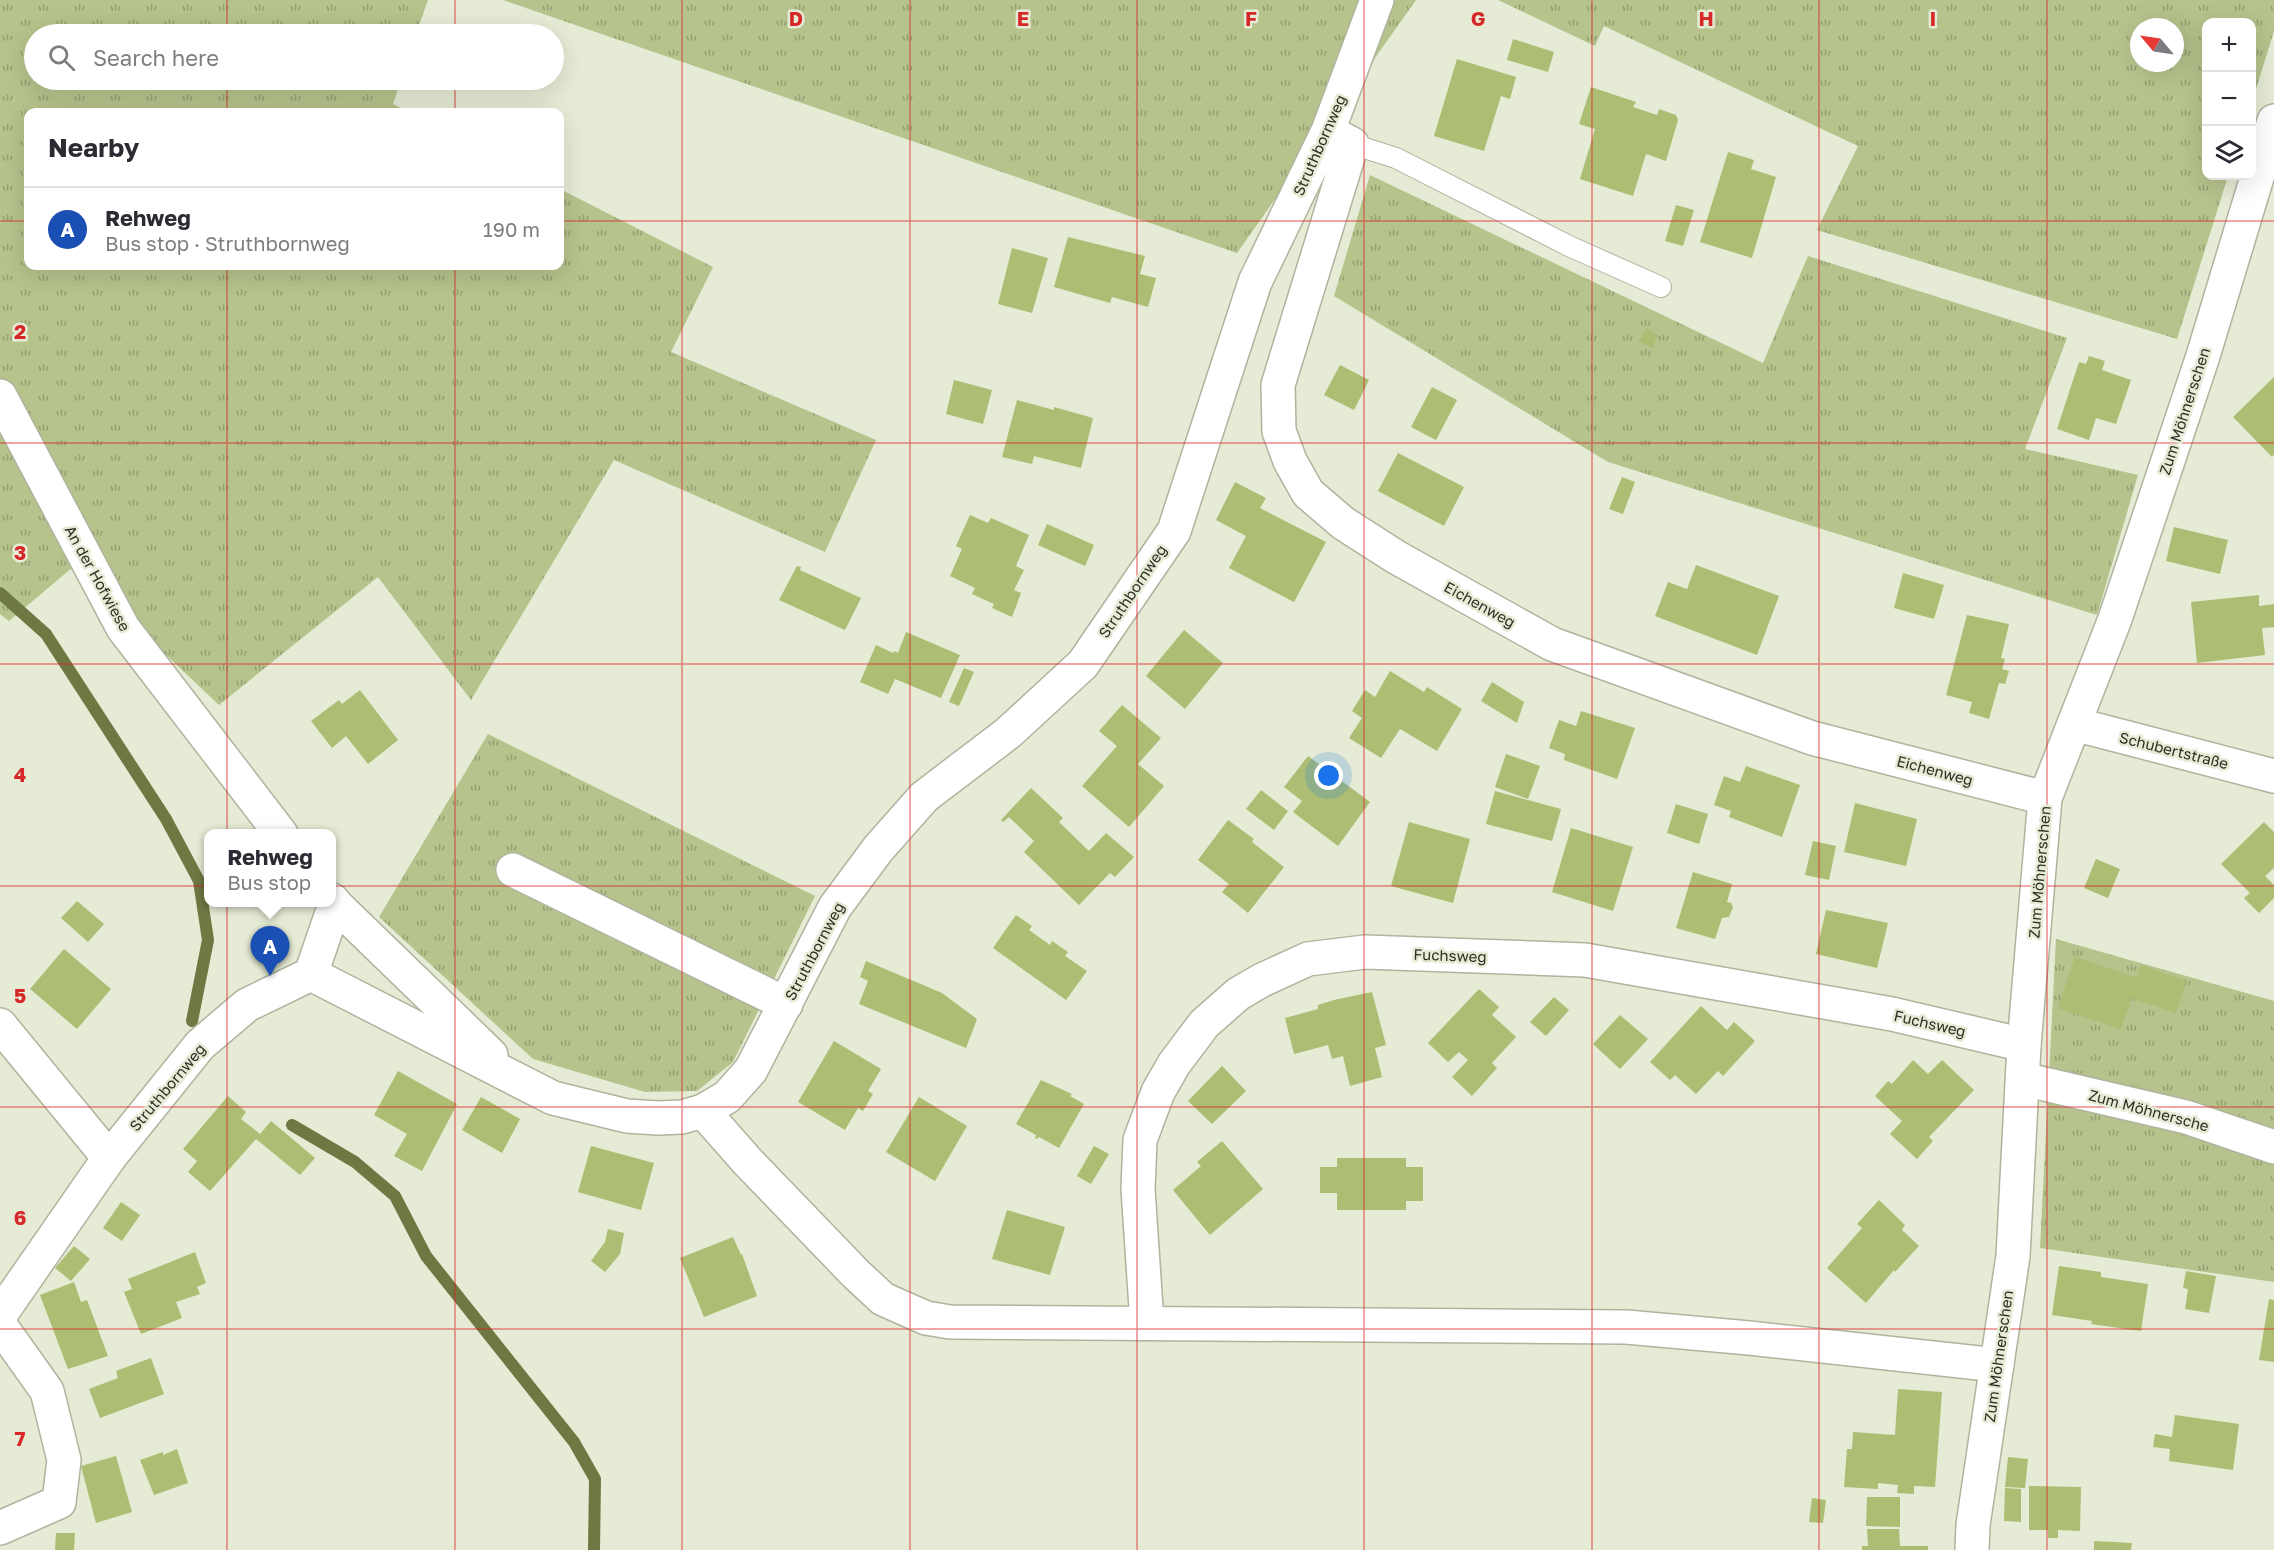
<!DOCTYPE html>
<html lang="en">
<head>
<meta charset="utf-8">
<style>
	body { margin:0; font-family:"Golos Text",sans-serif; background:#f7f7f7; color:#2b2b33 }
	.controls { position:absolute; right:18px; top:18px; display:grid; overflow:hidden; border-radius:12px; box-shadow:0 6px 24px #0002 }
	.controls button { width:54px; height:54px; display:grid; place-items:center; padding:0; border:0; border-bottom:2px solid #e1e1e2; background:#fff; color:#2b2b33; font:30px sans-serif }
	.compass { position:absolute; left:2130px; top:18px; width:54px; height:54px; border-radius:50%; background:#fff; box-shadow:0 6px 24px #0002; rotate:299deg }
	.you { position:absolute; left:1329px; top:776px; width:21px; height:21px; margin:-15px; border:4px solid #fff; border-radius:50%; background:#1a73e8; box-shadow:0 0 0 9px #1a73e833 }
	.badge { display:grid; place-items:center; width:39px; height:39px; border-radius:50%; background:#758432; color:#fff; font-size:20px; font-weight:700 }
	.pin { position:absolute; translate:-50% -50px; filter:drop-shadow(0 2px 3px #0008) }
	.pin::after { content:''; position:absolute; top:32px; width:21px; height:18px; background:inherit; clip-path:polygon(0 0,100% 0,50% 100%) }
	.popup { position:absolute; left:204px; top:829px; width:132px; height:78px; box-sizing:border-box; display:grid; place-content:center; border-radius:12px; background:#fff; filter:drop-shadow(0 2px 4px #0005); font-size:20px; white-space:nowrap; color:#7c7c81 }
	.popup b { font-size:22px; color:#2b2b33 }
	.popup::after { content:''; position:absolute; left:50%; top:100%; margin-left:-12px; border:12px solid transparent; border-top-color:#fff }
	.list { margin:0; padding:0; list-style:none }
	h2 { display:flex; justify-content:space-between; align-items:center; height:78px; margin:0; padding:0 24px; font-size:26px }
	h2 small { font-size:20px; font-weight:400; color:#7c7c81 }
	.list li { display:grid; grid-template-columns:39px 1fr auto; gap:18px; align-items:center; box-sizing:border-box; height:84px; padding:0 24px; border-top:2px solid #e1e1e2 }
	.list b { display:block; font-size:22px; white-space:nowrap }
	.list p { margin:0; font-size:20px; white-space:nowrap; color:#7c7c81 }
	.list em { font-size:20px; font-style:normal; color:#7c7c81 }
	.icon { flex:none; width:33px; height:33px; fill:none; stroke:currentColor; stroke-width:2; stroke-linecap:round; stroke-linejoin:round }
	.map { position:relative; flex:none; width:2274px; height:1550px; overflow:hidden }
	.search { position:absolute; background:#fff; box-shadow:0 6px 24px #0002; left:24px; top:24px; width:540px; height:66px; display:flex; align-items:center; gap:15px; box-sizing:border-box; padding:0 21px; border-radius:33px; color:#7c7c81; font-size:22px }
	.panel { position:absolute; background:#fff; box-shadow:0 6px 24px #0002; left:24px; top:108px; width:540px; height:162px; border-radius:12px }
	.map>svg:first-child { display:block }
	.grass { fill:url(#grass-tufts); fill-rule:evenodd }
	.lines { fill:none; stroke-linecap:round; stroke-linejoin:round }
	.stream { stroke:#6e7843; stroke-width:12 }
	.building { fill:#adbd73 }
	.service-casing { stroke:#afb49e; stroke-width:22 }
	.minor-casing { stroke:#afb49e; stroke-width:36 }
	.service { stroke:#fff; stroke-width:20 }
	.minor { stroke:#fff; stroke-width:33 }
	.grid { fill:none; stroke:#d62828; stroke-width:1.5; stroke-opacity:0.55 }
	.labels { text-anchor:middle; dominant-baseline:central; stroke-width:5; stroke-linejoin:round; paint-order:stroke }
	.street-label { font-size:15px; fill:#2d2f26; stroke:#e5ebd4 }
	.grid-label { font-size:20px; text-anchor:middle; font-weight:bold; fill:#d62828; stroke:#e5ebd4; stroke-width:5; stroke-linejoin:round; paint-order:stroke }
</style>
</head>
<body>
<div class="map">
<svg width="2274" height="1550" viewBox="0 0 2274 1550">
	<defs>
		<pattern id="grass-tufts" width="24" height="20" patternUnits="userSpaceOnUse" patternTransform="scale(1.5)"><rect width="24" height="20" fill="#b6c38c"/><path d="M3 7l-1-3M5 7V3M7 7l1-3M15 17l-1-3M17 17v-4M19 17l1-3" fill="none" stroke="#949f72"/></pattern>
	</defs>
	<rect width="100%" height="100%" fill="#e5ebd4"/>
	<g class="grass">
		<path d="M0 0H428L416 34H34V80H401L393 104 409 112H28V266H560V189L713 267 671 352 876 440 825 552 614 460 471 700 378 577 219 705 73 567 9 621 0 614Z"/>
		<path d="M503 0H1416L1237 253Z"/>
		<path d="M1498 0H2274V31L2252 102V22H2206V176H2228L2177 339 1817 230 1858 146 1604 26 1595 46ZM2139 27H2175V63H2139Z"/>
		<path d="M1370 175 1763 363 1808 256 2067 338 2025 449 2138 475 2097 615 1608 462 1334 296Z"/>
		<path d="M488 734 815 896 733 1062 697 1091 645 1092 533 1059 379 917Z"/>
		<path d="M2056 939 2274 1001V1282L2040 1248Z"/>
	</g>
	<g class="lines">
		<g class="stream">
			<path d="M0 593 46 634 166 819 199 881 208 940 192 1021"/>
			<path d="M292 1125 355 1162 395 1196 426 1256 574 1442 595 1479 594 1550"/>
		</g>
	</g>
	<g class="building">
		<path d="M1513 39 1554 52 1548 72 1507 60Z"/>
		<path d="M1457 59 1516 77 1510 99 1501 96 1484 151 1434 136Z"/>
		<path d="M1591 87 1636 102 1633 107 1657 115 1659 109 1676 115 1678 120 1666 161 1646 154 1633 196 1580 179 1595 129 1579 124Z"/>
		<path d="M1728 152 1754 160 1751 169 1776 177 1752 258 1700 242Z"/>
		<path d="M1676 205 1694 210 1683 246 1665 241Z"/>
		<path d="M1068 237 1145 256 1140 274 1156 278 1148 307 1112 297 1110 303 1054 287Z"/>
		<path d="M1012 248 1048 258 1032 313 998 304Z"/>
		<path d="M1646 328 1658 335 1652 348 1639 341Z"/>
		<path d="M2089 356 2105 361 2102 370 2131 380 2116 424 2096 418 2089 440 2057 429 2079 362 2086 364Z"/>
		<path d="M1340 365 1369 380 1354 410 1324 395Z"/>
		<path d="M2274 377V454L2272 457 2233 417Z"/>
		<path d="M954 380 992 390 983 424 946 414Z"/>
		<path d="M1432 387 1457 400 1436 440 1411 427Z"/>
		<path d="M1017 400 1054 410V407L1093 418 1081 468 1034 456 1032 464 1002 457Z"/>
		<path d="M1398 453 1464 487 1444 526 1378 491Z"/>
		<path d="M1622 477 1635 482 1623 514 1609 509Z"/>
		<path d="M1235 482 1266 498 1260 508 1326 542 1294 602 1229 568 1246 536 1216 520Z"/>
		<path d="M970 515 988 523 991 518 1029 535 1016 566 1024 570 1014 590 1021 593 1012 617 992 608 994 604 972 594 975 588 950 576 962 549 956 546Z"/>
		<path d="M1047 524 1094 545 1085 566 1038 545Z"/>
		<path d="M2174 527 2228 540 2220 574 2166 561Z"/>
		<path d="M1696 565 1779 596 1757 655 1655 616 1668 582 1687 589Z"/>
		<path d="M797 566 801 567 800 570 861 598 845 630 779 600Z"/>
		<path d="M1903 573 1944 585 1934 619 1894 608Z"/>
		<path d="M2259 595V606L2274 604V627L2262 628 2265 655 2197 663 2191 602Z"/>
		<path d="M1967 615 2009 624 2001 658 2005 659 2002 669 2009 671 2005 684 1999 683 1989 719 1969 713 1972 702 1946 695Z"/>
		<path d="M1184 630 1223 663 1185 709 1146 676Z"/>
		<path d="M906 632 960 655 941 698 895 679 888 694 860 682 876 645 893 653 894 651 898 653Z"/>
		<path d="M964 668 974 672 959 706 949 702Z"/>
		<path d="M1390 671 1424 692 1427 687 1462 709 1437 751 1400 729 1381 758 1349 738 1362 718 1352 711 1365 690 1375 697Z"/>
		<path d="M1492 682 1524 702 1517 723 1481 701Z"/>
		<path d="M360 690 398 740 368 764 346 736 332 748 311 721 339 700 342 704Z"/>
		<path d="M1122 705 1161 738 1138 764 1164 786 1129 827 1082 786 1117 746 1099 731Z"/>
		<path d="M1581 711 1635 728 1617 779 1564 760 1565 754 1549 748 1559 720 1576 726Z"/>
		<path d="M1506 754 1540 766 1528 799 1495 787Z"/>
		<path d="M1308 756 1370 802 1338 846 1293 812 1302 801 1284 787Z"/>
		<path d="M1746 766 1800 785 1782 837 1729 817 1731 811 1714 805 1724 776 1740 782Z"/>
		<path d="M1031 788 1063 818 1059 822 1089 851 1106 833 1134 857 1115 877 1110 873 1079 905 1024 852 1034 841 1009 817 1003 822 1001 820Z"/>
		<path d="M1261 790 1288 811 1274 830 1246 809Z"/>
		<path d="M1495 791 1561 809 1552 841 1486 824Z"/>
		<path d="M1855 803 1917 819 1906 866 1844 852Z"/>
		<path d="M1676 804 1708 814 1699 844 1667 833Z"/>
		<path d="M1228 820 1254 839 1252 842 1284 867 1248 913 1222 892 1229 884 1198 860Z"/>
		<path d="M1409 822 1470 839 1453 903 1391 886Z"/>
		<path d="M2264 822 2274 832V868L2265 876 2274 885V898L2259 913 2244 898 2250 893 2221 864Z"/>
		<path d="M1571 828 1633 847 1613 911 1552 892Z"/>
		<path d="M1813 841 1836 846 1829 880 1805 875Z"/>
		<path d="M2096 859 2120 869 2108 898 2084 888Z"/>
		<path d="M1693 872 1732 884 1727 902 1731 903 1733 907 1729 917 1722 918 1715 939 1676 928Z"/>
		<path d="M77 901 104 924 88 942 61 918Z"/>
		<path d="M1826 910 1888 923 1877 968 1816 954Z"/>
		<path d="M1016 915 1032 926 1029 930 1050 945 1052 941 1068 952 1065 956 1087 971 1066 1000 993 948Z"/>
		<path d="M64 949 111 989 77 1029 30 989Z"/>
		<path d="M2075 957 2137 978 2141 965 2186 981 2176 1013 2132 998 2121 1029 2058 1008Z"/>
		<path d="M866 961 942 993 977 1019 966 1048 859 1004 868 981 860 977Z"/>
		<path d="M1479 989 1499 1007 1492 1015 1516 1037 1492 1063 1497 1068 1472 1096 1452 1077 1468 1060 1459 1052 1448 1062 1428 1043Z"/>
		<path d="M1372 992 1386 1045 1375 1048 1382 1077 1350 1086 1343 1056 1332 1059 1328 1045 1294 1054 1285 1018 1318 1009V1005L1334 1000Z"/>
		<path d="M1554 997 1569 1010 1546 1036 1530 1022Z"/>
		<path d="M1701 1006 1727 1030 1734 1022 1755 1041 1723 1076 1718 1071 1696 1094 1675 1075 1670 1080 1650 1062Z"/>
		<path d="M1620 1015 1648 1039 1620 1069 1593 1044Z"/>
		<path d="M834 1041 881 1069 868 1091 873 1094 863 1111 858 1108 845 1130 798 1102Z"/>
		<path d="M1913 1060 1928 1074 1942 1060 1974 1090 1929 1137 1933 1141 1917 1159 1890 1134 1902 1121 1875 1096 1888 1081 1892 1084Z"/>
		<path d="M1222 1066 1246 1091 1212 1124 1188 1101Z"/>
		<path d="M398 1071 457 1104 422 1171 394 1156 407 1134 374 1115Z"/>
		<path d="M1041 1080 1072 1094 1070 1096 1084 1104 1059 1148 1039 1137 1037 1139 1035 1138 1036 1135 1016 1124Z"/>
		<path d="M228 1096 246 1112 241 1119 260 1134 271 1121 315 1158 300 1175 256 1139 210 1191 188 1172 197 1161 183 1149Z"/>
		<path d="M481 1097 520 1119 502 1153 462 1130Z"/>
		<path d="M919 1097 967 1126 935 1181 886 1152Z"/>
		<path d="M1222 1141 1263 1189 1210 1235 1173 1190 1201 1166 1197 1162Z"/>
		<path d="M591 1146 654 1163 641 1210 578 1192Z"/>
		<path d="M1094 1146 1109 1154 1091 1184 1077 1176Z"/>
		<path d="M1337 1158H1406V1167H1423V1201H1406V1210H1337V1193H1320V1167H1337Z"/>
		<path d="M1879 1200 1905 1225 1902 1230 1919 1246 1895 1272 1894 1270 1866 1303 1827 1268 1862 1228 1857 1224Z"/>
		<path d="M121 1202 140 1215 122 1241 103 1228Z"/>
		<path d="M1007 1210 1065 1227 1050 1275 992 1259Z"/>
		<path d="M608 1229 624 1233 620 1254 605 1272 591 1261 605 1242Z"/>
		<path d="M733 1237 741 1255 742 1254 757 1296 704 1317 680 1258Z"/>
		<path d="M74 1246 90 1259 71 1281 55 1268Z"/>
		<path d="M195 1252 206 1283 197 1287 200 1294 176 1302 182 1318 141 1334 124 1292 132 1289 128 1279Z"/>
		<path d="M2059 1266 2101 1272V1277L2148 1284 2141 1331 2091 1324 2092 1321 2052 1315Z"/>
		<path d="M2186 1271 2216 1276 2209 1313 2185 1309 2188 1289 2183 1288Z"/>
		<path d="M74 1282 81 1302 87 1300 108 1356 68 1369 40 1295Z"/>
		<path d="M2269 1299 2274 1300V1362L2259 1360Z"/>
		<path d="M151 1358 164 1394 100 1418 89 1389 118 1378 116 1371Z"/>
		<path d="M1898 1389 1942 1392 1935 1487 1914 1486V1494L1897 1493 1898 1485 1878 1483V1489L1844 1487 1847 1449H1852L1853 1432 1895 1435Z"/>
		<path d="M2175 1415 2239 1424 2233 1470 2169 1461 2170 1449 2153 1447 2155 1434 2172 1437Z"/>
		<path d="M177 1449 188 1483 154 1495 140 1460 163 1452V1455Z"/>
		<path d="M116 1456 132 1512 96 1523 81 1466Z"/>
		<path d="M2008 1457 2028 1459 2025 1488 2005 1487Z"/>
		<path d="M2029 1486 2081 1487 2080 1531 2058 1530V1538H2048V1530H2029Z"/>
		<path d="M2005 1488 2021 1489V1522L2004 1521Z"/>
		<path d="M1867 1497H1900V1527L1866 1526Z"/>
		<path d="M1812 1498 1826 1500 1823 1523 1809 1522Z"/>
		<path d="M1867 1529H1899L1900 1546H1928V1550H1862V1546H1868Z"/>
		<path d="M56 1533H75L74 1550H55Z"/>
		<path d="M2094 1541 2132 1543 2131 1550H2094Z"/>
	</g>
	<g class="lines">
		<defs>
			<path id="service" d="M1352 144 1396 158 1569 246 1661 287"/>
			<g id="minor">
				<path d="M1328 131 1352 144 1278 385 1279 431 1290 461 1308 493 1343 523 1396 557 1552 644 1812 738 2045 798"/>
				<path d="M0 396 123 628 281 834"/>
				<path d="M2074 724 2274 776"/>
				<path d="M513 870 786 1004"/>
				<path d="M335 904 491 1055"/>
				<path d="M311 974 553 1098 627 1116 658 1118 682 1117 703 1111 727 1097 751 1070 835 907 878 849 924 797 1008 733 1083 664 1174 531 1255 282 1328 131 1377 0"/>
				<path d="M311 974 335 904 332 900"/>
				<path d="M0 1025 109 1158"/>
				<path d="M2023 1079 2186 1117 2274 1147"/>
				<path d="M703 1111 748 1162 856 1274 883 1299 926 1318 950 1322 1626 1327 1749 1338 1997 1365"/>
				<path d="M0 1315 109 1158 200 1045 247 1005 311 974"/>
				<path d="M1147 1323 1138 1189 1140 1140 1158 1092 1174 1064 1204 1024 1238 994 1262 980 1308 959 1365 952 1585 960 1892 1014 2024 1045"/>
				<path d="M0 1325 47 1391 64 1460 59 1502 0 1528"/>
				<path d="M1972 1550 1973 1525 2013 1256 2024 1045 2045 798 2115 619 2203 356 2274 121"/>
			</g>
		</defs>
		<use href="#service" class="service-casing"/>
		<use href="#minor" class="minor-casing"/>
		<use href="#service" class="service"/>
		<use href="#minor" class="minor"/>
	</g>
	<path class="grid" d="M227 0V34M455 0V34M682 0V1550M910 0V1550M1137 0V1550M1364 0V1550M1592 0V1550M1819 0V1550M2047 0V1550M227 80V112M455 80V112M0 221H28M560 221H2274M227 266V1550M455 266V1550M0 443H2274M0 664H2274M0 886H2274M0 1107H2274M0 1329H2274"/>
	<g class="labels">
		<g class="street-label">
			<text transform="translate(1319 145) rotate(-66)">Struthbornweg</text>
			<text transform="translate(2184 411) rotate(-72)">Zum Möhnerschen</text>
			<text transform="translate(98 578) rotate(61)">An der Hofwiese</text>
			<text transform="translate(1132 591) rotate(-56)">Struthbornweg</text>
			<text transform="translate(1480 604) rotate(29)">Eichenweg</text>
			<text transform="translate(2174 750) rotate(14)">Schubertstraße</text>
			<text transform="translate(1935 770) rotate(15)">Eichenweg</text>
			<text transform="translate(2039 872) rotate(-85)">Zum Möhnerschen</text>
			<text transform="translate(814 951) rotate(-62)">Struthbornweg</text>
			<text transform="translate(1450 955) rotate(2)">Fuchsweg</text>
			<text transform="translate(1930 1023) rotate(13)">Fuchsweg</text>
			<text transform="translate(167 1087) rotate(-50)">Struthbornweg</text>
			<text transform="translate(2149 1110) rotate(15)">Zum Möhnersche</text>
			<text transform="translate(1998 1356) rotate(-82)">Zum Möhnerschen</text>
		</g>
	</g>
	<g class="grid-label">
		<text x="796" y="26">D</text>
		<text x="1023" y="26">E</text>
		<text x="1251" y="26">F</text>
		<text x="1478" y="26">G</text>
		<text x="1706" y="26">H</text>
		<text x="1933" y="26">I</text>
		<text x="20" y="339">2</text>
		<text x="20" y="560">3</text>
		<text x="20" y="782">4</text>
		<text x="20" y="1003">5</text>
		<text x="20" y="1225">6</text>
		<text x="20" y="1446">7</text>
	</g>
</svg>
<div class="controls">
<button>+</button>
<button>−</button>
<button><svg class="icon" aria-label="layers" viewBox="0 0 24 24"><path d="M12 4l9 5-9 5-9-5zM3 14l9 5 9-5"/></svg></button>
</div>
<svg class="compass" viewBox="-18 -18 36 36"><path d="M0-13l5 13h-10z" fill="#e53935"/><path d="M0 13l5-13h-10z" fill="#7c7c81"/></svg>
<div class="you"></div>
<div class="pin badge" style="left:270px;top:976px;background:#1a4fb4">A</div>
<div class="popup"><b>Rehweg</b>Bus stop</div>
<div class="search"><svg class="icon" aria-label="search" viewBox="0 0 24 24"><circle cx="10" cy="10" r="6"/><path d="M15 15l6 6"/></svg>Search here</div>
<section class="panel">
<h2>Nearby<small></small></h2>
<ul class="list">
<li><span class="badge" style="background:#1a4fb4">A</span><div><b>Rehweg</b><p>Bus stop · Struthbornweg</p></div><em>190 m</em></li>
</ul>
</section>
</div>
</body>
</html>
